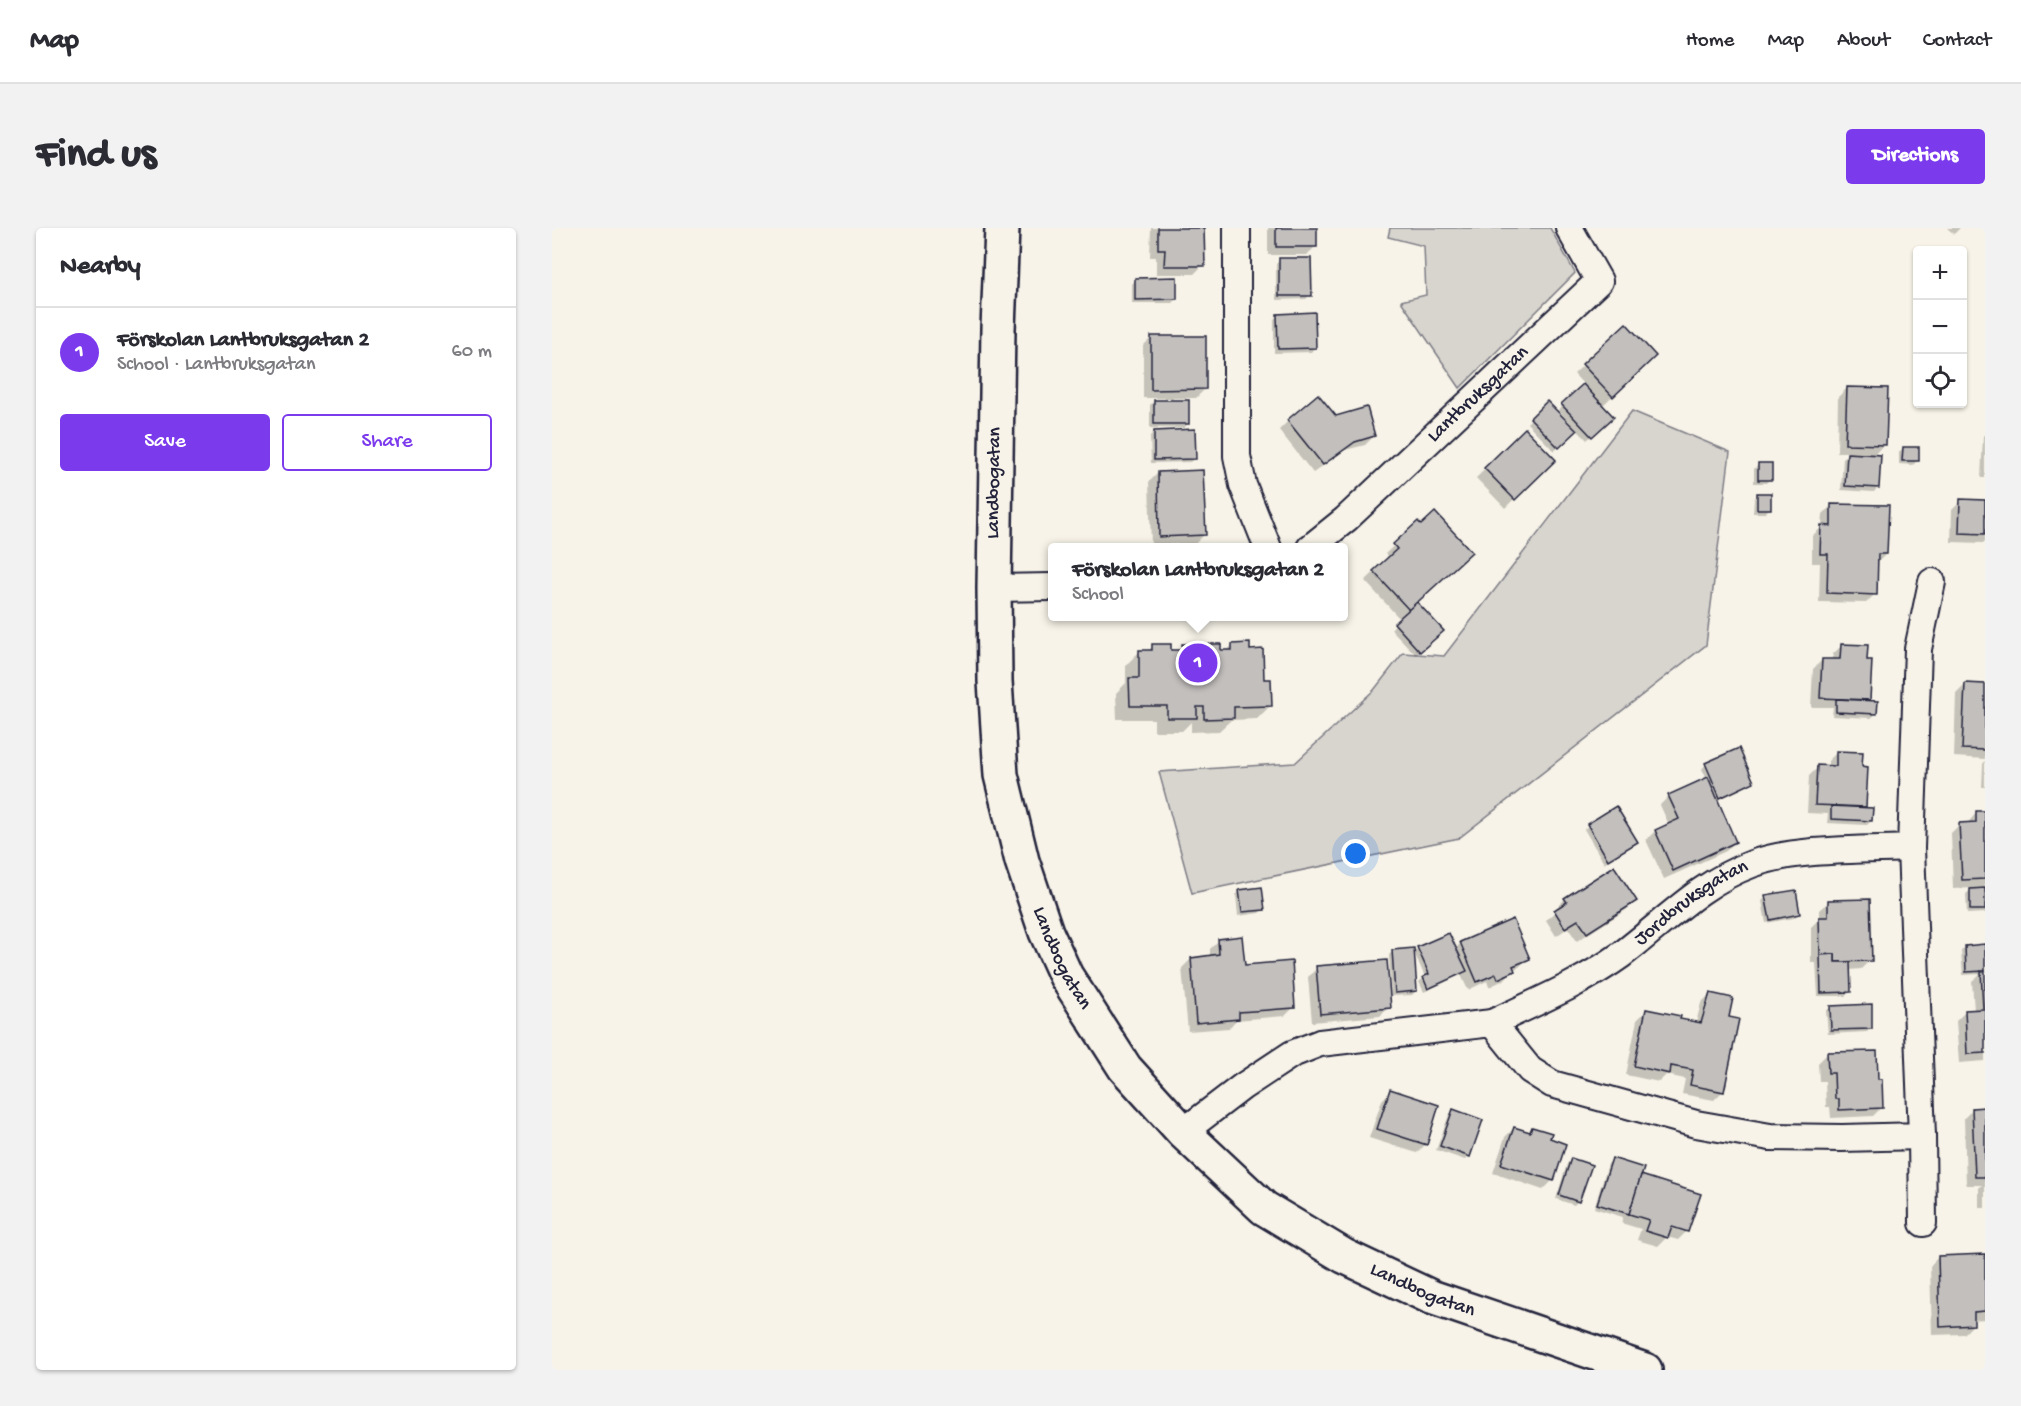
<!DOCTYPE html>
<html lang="en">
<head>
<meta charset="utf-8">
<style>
	body { margin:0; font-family:"Gochi Hand",sans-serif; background:#f2f2f3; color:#2b2b33 }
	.controls { position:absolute; right:18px; top:18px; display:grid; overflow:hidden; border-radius:6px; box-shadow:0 2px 4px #0004 }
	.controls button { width:54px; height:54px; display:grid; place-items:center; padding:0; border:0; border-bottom:2px solid #e1e1e2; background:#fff; color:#2b2b33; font:30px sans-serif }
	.you { position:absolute; left:804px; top:626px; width:21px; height:21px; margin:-15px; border:4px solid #fff; border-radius:50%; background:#1a73e8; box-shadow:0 0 0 9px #1a73e833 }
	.badge { display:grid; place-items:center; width:39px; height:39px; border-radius:50%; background:#7c3aed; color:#fff; font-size:20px; font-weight:700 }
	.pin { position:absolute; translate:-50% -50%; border:3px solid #fff; box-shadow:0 2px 6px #0006 }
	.popup { position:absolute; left:496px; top:315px; width:300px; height:78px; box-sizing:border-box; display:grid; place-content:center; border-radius:6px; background:#fff; filter:drop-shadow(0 2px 4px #0005); font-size:20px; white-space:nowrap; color:#7c7c81 }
	.popup b { font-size:22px; color:#2b2b33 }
	.popup::after { content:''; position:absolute; left:50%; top:100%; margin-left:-12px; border:12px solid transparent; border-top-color:#fff }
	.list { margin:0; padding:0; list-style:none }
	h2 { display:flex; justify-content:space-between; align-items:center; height:78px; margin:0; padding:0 24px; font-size:26px }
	h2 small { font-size:20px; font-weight:400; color:#7c7c81 }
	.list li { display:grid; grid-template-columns:39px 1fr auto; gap:18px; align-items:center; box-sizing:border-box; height:90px; padding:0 24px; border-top:2px solid #e1e1e2 }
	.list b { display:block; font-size:22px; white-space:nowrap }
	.list p { margin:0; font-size:20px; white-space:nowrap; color:#7c7c81 }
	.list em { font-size:20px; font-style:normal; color:#7c7c81 }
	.actions { display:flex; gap:12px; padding:18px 24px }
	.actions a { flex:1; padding:14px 0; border:2px solid #7c3aed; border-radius:6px; text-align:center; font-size:21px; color:#7c3aed }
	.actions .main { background:#7c3aed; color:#fff }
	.icon { flex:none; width:33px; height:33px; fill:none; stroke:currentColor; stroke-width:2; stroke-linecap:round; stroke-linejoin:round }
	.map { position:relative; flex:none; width:1433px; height:1142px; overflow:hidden; border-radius:6px }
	header { display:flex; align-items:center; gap:36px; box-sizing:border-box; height:84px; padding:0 30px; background:#fff; border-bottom:2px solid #e1e1e2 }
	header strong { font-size:28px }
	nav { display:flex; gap:33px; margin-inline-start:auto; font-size:21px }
	.intro { display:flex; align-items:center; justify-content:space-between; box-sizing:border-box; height:144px; padding:0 36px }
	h1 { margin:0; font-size:42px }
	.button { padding:15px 27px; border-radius:6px; background:#7c3aed; color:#fff; font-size:21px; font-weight:700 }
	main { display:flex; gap:36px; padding:0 36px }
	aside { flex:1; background:#fff; border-radius:6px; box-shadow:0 2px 4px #0004 }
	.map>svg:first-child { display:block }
	.green { fill:#d8d5cf; stroke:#7d7c85; stroke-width:1.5 }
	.shadow { fill:#0003; fill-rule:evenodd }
	.building { fill:#c2bfbd; stroke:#22223b; stroke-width:1.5 }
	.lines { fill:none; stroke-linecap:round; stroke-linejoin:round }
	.minor-casing { stroke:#22223b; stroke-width:30 }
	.tertiary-casing { stroke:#22223b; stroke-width:38 }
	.minor { stroke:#f7f3e8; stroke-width:26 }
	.tertiary { stroke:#f7f3e8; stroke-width:33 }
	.labels { text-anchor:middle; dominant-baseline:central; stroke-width:6; stroke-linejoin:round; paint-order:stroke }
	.street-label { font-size:20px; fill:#22223b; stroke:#f7f3e8 }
</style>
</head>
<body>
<header>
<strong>Map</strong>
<nav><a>Home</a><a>Map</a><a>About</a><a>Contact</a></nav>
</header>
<div class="intro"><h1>Find us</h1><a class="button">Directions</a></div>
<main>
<aside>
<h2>Nearby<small></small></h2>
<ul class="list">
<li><span class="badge">1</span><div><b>Förskolan Lantbruksgatan 2</b><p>School · Lantbruksgatan</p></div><em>60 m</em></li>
</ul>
<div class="actions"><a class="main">Save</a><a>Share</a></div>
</aside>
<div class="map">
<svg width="1433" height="1142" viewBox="0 0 1433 1142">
	<rect width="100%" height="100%" fill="#f7f3e8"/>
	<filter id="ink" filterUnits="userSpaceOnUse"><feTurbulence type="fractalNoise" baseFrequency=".0167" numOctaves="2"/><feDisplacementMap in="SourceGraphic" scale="12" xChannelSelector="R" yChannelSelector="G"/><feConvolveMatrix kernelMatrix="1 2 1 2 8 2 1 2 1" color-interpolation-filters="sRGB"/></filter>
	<g filter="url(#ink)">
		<g class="green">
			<path d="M838 0H998L1023 45 908 160 849 73 874 67 872 18 836 9Z"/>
			<path d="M1080 183 1178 224 1154 417 907 610 640 665 607 544 743 535 822 462 851 425 892 428Z"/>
		</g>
		<g class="shadow">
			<path d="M599 0H651V37L642 46H604V29H598Z"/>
			<path d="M716 0H764V18L755 27H716Z"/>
			<path d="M1395 0H1408L1402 6Z"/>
			<path d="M728 32 758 67 754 71 724 72V36Z"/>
			<path d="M584 51 624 71 620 75H580V56Z"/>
			<path d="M726 87 763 119 759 124 722 125V91Z"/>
			<path d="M1074 97 1093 137 1050 178 1060 189 1035 212 1006 182 1032 157 1022 146Z"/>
			<path d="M600 109 653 161 644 170H591V118Z"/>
			<path d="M1295 160 1332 216 1321 228 1326 259 1322 264 1289 262 1291 230 1297 224H1285L1286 169Z"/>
			<path d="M602 173 636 195 632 200H598V177Z"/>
			<path d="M995 175 1022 203 1002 223 975 195Z"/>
			<path d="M783 189 822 208 813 217 793 222 761 245 727 202 736 193Z"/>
			<path d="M973 202 1001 232 953 280 924 250Z"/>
			<path d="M602 204 643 230 638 234 599 235 598 208Z"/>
			<path d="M1433 206V250H1429L1431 208Z"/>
			<path d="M1351 220 1365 233 1361 237 1347 236V224Z"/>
			<path d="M1206 237 1218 251 1214 255H1202V241Z"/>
			<path d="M606 245 652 307 643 316 599 317 597 254Z"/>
			<path d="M1206 266 1217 281 1213 285H1201L1202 271Z"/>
			<path d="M1409 273 1433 274V313L1431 315 1399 314 1400 282Z"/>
			<path d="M1280 277 1334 326 1325 335 1323 366 1314 375 1267 374 1268 335H1260V308L1270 299 1271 286Z"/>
			<path d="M866 295 863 374 890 403 864 427 839 401 848 391 813 353 837 330 833 326Z"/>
			<path d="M681 417 697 423 710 452 718 478 705 491 679 492 667 503 639 504V494L630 503H602V491H565L564 465 574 455V437L587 424H595L601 418 617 424H625L631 418 674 423Z"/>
			<path d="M1290 417 1317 472 1315 474 1324 486 1319 490 1280 488 1281 479H1259L1261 441 1270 432 1280 433 1281 426Z"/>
			<path d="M1413 457 1433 458V531L1402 529 1404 466Z"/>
			<path d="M1285 524 1309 540 1313 579 1311 581 1319 593 1315 597 1275 595 1276 586 1255 585 1257 548 1266 539H1276V533Z"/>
			<path d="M1433 533V559H1430L1431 536Z"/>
			<path d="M1154 536 1201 554 1196 558 1164 573 1183 614 1174 623 1112 651 1094 612 1103 603 1117 597 1108 577 1117 568 1155 551 1150 541Z"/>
			<path d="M1063 580 1084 614 1052 635 1032 601Z"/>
			<path d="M1424 585H1433V685L1415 686 1414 666 1421 660 1401 661 1399 605 1408 596H1415Z"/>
			<path d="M1062 640 1083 673 1074 682 1025 713 1016 700 1004 708 994 692 1005 682 1004 680 1013 671Z"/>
			<path d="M688 663 711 681 707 685 686 688 684 667Z"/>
			<path d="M1214 669 1246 686 1242 690 1214 695 1210 673Z"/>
			<path d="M1277 673 1318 732 1309 741 1297 742 1298 764 1293 768H1266L1264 735H1259V699L1268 690V682Z"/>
			<path d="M667 712 691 739 742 779 733 788 684 792 677 800 636 803 630 740 639 731 658 729V721Z"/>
			<path d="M909 715 976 730 967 739 961 742 952 752 937 759 935 753 916 762 909 747 872 764 867 754 873 749 862 724 866 720 903 721Z"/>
			<path d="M1433 718V833L1407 835 1404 793 1413 784 1422 783 1420 753 1428 746 1411 747 1409 723 1414 719Z"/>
			<path d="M841 723 864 763 860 767 839 768 837 727Z"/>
			<path d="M765 740 837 779 828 788 760 794 756 749Z"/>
			<path d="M1158 766 1176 790 1171 863 1162 872 1130 866 1133 851 1114 847 1107 854 1074 847 1085 792 1094 783 1144 795 1149 775Z"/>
			<path d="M1279 779 1319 800 1315 804 1276 806 1274 783Z"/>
			<path d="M1275 826 1325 853 1330 879 1321 888 1279 890 1278 879H1274L1273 853H1267L1266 835Z"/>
			<path d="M839 863 874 916 865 925 817 910 830 872Z"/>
			<path d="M1421 881H1433V980H1427V960L1430 957H1414L1412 890Z"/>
			<path d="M901 883 917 928 913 932 884 922 897 887Z"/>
			<path d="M962 900 976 905 981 901 996 911 1012 917 1000 953 991 962 941 945 953 909Z"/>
			<path d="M1019 932 1026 973 1022 977 1004 971 1015 936Z"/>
			<path d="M1060 932 1087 948 1135 1003 1126 1012 1115 1009 1106 1018 1085 1012 1089 1001 1069 995 1071 989 1042 980 1056 936ZM1113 995 1132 1001V1004L1112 998Z"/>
			<path d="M1433 1028V1091L1420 1092 1421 1097 1412 1106 1380 1107 1378 1038 1386 1029Z"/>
		</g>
		<g class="building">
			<path d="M606 0H652L653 38H612L613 21H606Z"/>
			<rect x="724" y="0" width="41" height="19"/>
			<path d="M727 30H759L760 68H727Z"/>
			<path d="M625 49V71L583 72V50Z"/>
			<path d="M763 84 764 120 726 121 725 86Z"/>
			<path d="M1074 95 1104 128 1061 169 1030 136Z"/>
			<path d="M599 108H654V161L599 162Z"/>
			<path d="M1031 156 1062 189 1040 209 1009 176Z"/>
			<path d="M1295 159 1336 160 1334 217 1293 216Z"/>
			<path d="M766 166 784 188 815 179 823 208 803 214 771 237 735 192Z"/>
			<rect x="602" y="172" width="35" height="24"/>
			<path d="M995 173 1025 203 1007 220 978 190Z"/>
			<path d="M973 200 1004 232 963 272 932 240Z"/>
			<path d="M643 201 644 231 602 232V203Z"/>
			<path d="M1351 219H1367V233H1350Z"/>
			<path d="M1295 225 1329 227 1327 260 1293 258Z"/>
			<rect x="1206" y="235" width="14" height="17"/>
			<path d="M651 242 654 307 607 309 606 244Z"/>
			<rect x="1205" y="265" width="14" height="16"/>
			<path d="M1408 271 1433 272V306L1407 305Z"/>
			<path d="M1279 276 1337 277 1335 326H1326L1325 367 1275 365 1276 326H1268L1269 297 1279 298Z"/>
			<path d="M883 284 920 324 857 382 821 343 845 321 841 316 866 293 869 297Z"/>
			<path d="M865 374 892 403 868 424 842 395Z"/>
			<path d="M698 415V422L711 421 712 451H719L720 478 682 479V490L652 491V479H645V490H615V478H578L577 450H587V422H600V416H619V422H630V416H669V422H680V416Z"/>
			<path d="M1289 416 1316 417 1315 432H1320L1318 472 1268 470 1270 431H1288Z"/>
			<path d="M1413 455 1433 456V522L1410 521Z"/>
			<path d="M1284 471 1326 473 1325 486 1284 484Z"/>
			<path d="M1187 520 1202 554 1168 570 1153 535Z"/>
			<path d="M1284 523 1311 524 1310 538 1316 539 1314 579 1263 577 1265 537 1284 538Z"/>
			<path d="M1156 549 1184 614 1121 643 1103 602 1127 591 1116 567Z"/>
			<path d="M1064 578 1086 614 1056 632 1035 596Z"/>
			<path d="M1279 578 1321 580 1320 593 1279 591Z"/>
			<path d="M1424 583H1433V651L1410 652 1407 595 1424 594Z"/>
			<path d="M1062 638 1085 673 1035 705 1026 692 1013 700 1002 682 1015 674 1012 670Z"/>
			<path d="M710 659 713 682 690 684 687 662Z"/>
			<path d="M1433 660V682H1418V661Z"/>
			<path d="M1244 662 1248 686 1218 692 1213 667Z"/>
			<path d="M1318 671 1320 733 1283 734V726L1268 727 1267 689H1276V672Z"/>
			<path d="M961 691 978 731 961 738 963 743 946 751 944 746 925 754 908 714Z"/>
			<path d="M897 705 915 743 876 761 871 749 877 746 865 719Z"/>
			<path d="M690 708 693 737 740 733 743 780 687 784V791L644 795 639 730 667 726 666 711Z"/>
			<path d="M1433 716V743L1414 744 1413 718Z"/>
			<path d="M862 720 865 763 843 765 840 722Z"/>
			<path d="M1283 726V734H1298L1299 764 1269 765 1268 727Z"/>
			<path d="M835 732 839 780 768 786 764 738Z"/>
			<path d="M1429 743H1433V825L1415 826 1413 782 1431 781Z"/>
			<path d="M1158 765 1181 770 1177 789 1187 791 1172 864 1138 857 1141 842 1119 838 1118 846 1082 838 1094 781 1129 788 1128 791 1149 795Z"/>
			<path d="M1320 776V801L1279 802 1278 778Z"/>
			<path d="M1325 823 1326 851H1330L1331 880 1287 882V871H1283L1282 845H1276L1275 824Z"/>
			<path d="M838 861 887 877 875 917 825 901Z"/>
			<path d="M1433 879V949H1423L1420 880Z"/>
			<path d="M901 881 931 892 918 929 888 918Z"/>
			<path d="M962 899 978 904 980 899 1000 905 998 910 1014 916 1002 953 949 936Z"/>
			<path d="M1019 930 1040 937 1027 974 1007 967Z"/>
			<path d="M1060 930 1092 940 1077 986 1045 976Z"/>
			<path d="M1089 947 1149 966 1136 1004 1120 999 1116 1010 1093 1003 1097 992 1077 986Z"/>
			<path d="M1433 1026V1083L1422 1084V1097L1388 1099 1386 1028Z"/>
		</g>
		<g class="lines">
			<defs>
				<g id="minor">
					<path d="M685 0V228L691 257 716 320"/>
					<path id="s1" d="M758 320 794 291 1047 53 1017 0"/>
					<path d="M442 360 500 359"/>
					<path id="s2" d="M940 795C984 774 1030 755 1069 727 1113 694 1148 655 1200 636 1242 620 1313 622 1359 620"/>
					<path d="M631 904 690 859 740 826 768 815 940 795 978 842 1000 856 1144 896 1218 909 1290 910 1370 908 1359 620 1366 421 1380 354"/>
					<path d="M1370 908 1371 995"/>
				</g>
				<g id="tertiary">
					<path id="s3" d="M450 0 446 101 442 360 443 453 449 547 470 633 494 704 514 748 573 840 631 904 712 980 792 1028 879 1069 1093 1142"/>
				</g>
			</defs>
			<use href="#minor" class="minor-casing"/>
			<use href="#tertiary" class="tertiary-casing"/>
			<use href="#minor" class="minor"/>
			<use href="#tertiary" class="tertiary"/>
		</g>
	</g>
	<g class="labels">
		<g class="street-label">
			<text stroke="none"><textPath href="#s1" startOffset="228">Lantbruksgatan</textPath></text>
			<text transform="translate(443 255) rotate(-89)">Landbogatan</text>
			<text stroke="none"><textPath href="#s2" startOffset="234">Jordbruksgatan</textPath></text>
			<text stroke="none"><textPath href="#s3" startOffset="741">Landbogatan</textPath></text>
			<text stroke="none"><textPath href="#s3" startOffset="1245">Landbogatan</textPath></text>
		</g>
	</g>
</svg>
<div class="controls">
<button>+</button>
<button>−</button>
<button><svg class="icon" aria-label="locate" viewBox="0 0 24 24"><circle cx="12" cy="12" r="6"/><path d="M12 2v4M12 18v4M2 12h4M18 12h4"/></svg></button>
</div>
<div class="you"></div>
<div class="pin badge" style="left:646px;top:435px">1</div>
<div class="popup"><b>Förskolan Lantbruksgatan 2</b>School</div>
</div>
</main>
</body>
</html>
